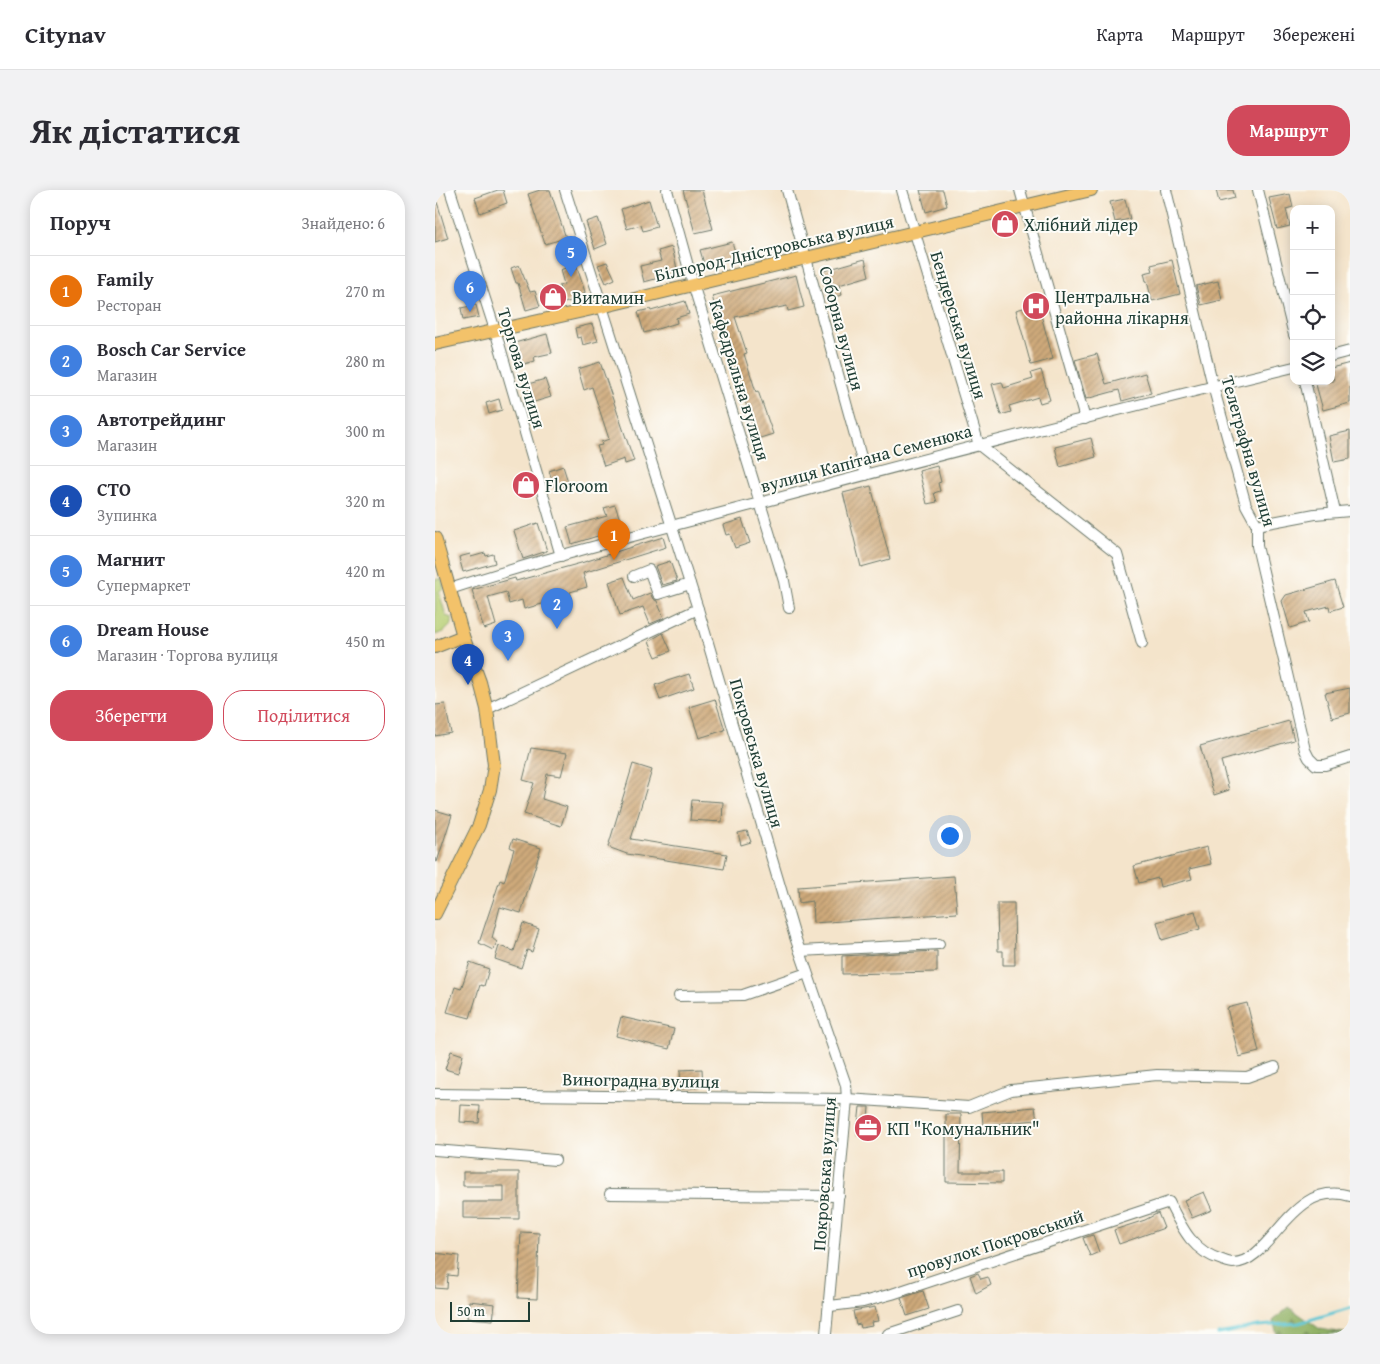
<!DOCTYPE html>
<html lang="uk">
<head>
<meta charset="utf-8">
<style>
	body { margin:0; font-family:"Gentium Book Plus",serif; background:#f2f2f3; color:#2b2b33 }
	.controls { position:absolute; right:15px; top:15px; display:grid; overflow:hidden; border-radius:10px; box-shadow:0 2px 12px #0003 }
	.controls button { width:45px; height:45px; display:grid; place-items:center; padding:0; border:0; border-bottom:1px solid #e1e1e2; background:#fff; color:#2b2b33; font:25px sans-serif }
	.scale { position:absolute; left:15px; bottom:12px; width:80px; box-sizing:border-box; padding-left:5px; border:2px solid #1f3d34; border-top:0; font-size:14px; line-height:18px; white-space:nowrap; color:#1f3d34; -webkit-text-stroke:4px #fdfcf7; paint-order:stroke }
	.you { position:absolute; left:514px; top:645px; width:18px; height:18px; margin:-12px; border:4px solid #fff; border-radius:50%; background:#1a73e8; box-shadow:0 0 0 8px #1a73e833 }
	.badge { display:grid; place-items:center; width:32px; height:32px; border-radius:50%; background:#d1495b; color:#fff; font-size:16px; font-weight:700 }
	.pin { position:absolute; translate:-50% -41px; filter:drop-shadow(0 1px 2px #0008) }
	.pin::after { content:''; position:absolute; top:26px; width:18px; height:15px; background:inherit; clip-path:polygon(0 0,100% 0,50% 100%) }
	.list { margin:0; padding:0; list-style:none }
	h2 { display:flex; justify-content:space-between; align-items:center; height:65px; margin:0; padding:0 20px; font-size:21px }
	h2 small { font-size:16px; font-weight:400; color:#7c7c81 }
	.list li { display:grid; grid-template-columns:32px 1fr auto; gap:15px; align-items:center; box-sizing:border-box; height:70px; padding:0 20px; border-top:1px solid #e1e1e2 }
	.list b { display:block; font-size:19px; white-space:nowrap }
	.list p { margin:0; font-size:16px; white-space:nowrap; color:#7c7c81 }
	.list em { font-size:16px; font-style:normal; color:#7c7c81 }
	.actions { display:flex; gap:10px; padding:15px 20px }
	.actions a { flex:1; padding:11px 0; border:1px solid #d1495b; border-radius:20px; text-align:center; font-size:18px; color:#d1495b }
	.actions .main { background:#d1495b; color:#fff }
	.icon { flex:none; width:28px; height:28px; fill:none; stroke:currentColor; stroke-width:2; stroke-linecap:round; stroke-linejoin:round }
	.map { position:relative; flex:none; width:915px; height:1144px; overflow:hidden; border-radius:20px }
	header { display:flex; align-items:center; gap:30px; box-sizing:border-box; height:70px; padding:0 25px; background:#fff; border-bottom:1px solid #e1e1e2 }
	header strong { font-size:24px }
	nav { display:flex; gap:28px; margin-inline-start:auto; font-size:18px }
	.intro { display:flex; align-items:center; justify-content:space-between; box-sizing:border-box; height:120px; padding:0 30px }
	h1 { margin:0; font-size:35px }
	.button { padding:12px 22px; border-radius:20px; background:#d1495b; color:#fff; font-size:18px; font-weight:700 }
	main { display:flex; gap:30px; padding:0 30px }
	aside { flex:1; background:#fff; border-radius:20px; box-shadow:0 2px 12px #0003 }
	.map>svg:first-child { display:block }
	.forest { fill:url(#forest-firs); stroke:#58784d }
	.green { fill:#b8cf74; stroke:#6c8654 }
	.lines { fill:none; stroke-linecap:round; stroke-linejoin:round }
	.stream { stroke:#5ac6d4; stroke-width:3 }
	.building { fill:url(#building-hatch) }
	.minor-casing { stroke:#6a7769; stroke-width:12 }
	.major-casing { stroke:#6a7769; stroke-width:14 }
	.minor { stroke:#fff; stroke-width:10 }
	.major { stroke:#f3c26a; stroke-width:12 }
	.labels { text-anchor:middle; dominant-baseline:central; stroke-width:4; stroke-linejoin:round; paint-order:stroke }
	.poi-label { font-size:18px; fill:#1f3d34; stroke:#fdfcf7; text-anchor:start }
	.street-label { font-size:18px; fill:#1f3d34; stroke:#fdfcf7 }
</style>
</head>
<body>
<header>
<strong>Citynav</strong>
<nav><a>Карта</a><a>Маршрут</a><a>Збережені</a></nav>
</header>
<div class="intro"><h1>Як дістатися</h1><a class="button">Маршрут</a></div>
<main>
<aside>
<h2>Поруч<small>Знайдено: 6</small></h2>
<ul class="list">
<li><span class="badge" style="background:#e8710a">1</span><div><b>Family</b><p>Ресторан</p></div><em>270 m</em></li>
<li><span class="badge" style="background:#3f7fe0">2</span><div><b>Bosch Car Service</b><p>Магазин</p></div><em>280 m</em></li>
<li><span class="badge" style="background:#3f7fe0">3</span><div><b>Автотрейдинг</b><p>Магазин</p></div><em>300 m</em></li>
<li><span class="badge" style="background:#1a4fb4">4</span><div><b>СТО</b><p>Зупинка</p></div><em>320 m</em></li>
<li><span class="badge" style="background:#3f7fe0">5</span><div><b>Магнит</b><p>Супермаркет</p></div><em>420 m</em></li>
<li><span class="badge" style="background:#3f7fe0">6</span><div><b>Dream House</b><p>Магазин · Торгова вулиця</p></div><em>450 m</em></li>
</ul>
<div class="actions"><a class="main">Зберегти</a><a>Поділитися</a></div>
</aside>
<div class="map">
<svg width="915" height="1144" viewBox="0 0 915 1144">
	<defs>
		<pattern id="forest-firs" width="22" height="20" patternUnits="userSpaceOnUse" patternTransform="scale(1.25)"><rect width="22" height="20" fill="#92b266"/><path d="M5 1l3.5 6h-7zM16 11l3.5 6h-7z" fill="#779255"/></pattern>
		<pattern id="building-hatch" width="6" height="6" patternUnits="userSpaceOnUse" patternTransform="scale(1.25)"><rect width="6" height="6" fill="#cfaa7b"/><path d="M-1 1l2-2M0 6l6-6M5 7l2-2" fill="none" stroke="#a78c66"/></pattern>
	</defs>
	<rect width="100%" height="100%" fill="#fdfcf7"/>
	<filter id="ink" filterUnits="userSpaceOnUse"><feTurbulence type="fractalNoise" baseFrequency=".02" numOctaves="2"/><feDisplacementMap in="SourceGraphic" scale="10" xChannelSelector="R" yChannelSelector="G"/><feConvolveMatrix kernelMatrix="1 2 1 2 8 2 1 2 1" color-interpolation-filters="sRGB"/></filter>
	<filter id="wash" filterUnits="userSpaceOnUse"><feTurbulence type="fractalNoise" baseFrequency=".0096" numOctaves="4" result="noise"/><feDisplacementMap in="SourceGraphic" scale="20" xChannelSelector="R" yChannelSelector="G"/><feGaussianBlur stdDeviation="1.12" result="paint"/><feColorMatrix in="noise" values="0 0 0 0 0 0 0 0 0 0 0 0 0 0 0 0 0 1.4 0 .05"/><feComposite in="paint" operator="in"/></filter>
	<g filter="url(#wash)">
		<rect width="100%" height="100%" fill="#f4e4cb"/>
		<path class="forest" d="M854 1117 885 1139 915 1144H842L838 1131Z"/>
		<path class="green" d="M6 388 9 397 4 402 11 426 17 428V434L9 442 0 445V390Z"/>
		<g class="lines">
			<path class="stream" d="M783 1144 823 1136 864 1133 915 1118"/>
		</g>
		<g id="blocks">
			<g class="building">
				<path d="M63 0H68L72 13 45 23 40 8Z"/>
				<path d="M105 0H115L131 48 110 54 93 4Z"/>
				<path d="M248 0H267L278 39 260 43Z"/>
				<path d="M485 0H508L512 16 491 22Z"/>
				<path d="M781 0H798L800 8 784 12Z"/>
				<path d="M855 4 858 17 851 19 855 36 842 39 834 8Z"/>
				<path d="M690 9 695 29 680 32 675 12Z"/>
				<path d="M214 10 222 37 208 41 206 35 192 39 186 19Z"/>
				<path d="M2 12 13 48 0 52V13Z"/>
				<path d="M163 28 172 54 160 59 151 32Z"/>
				<path d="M297 52 302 68 270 77 265 60Z"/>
				<path d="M237 57 243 83 209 92 205 76 226 71 223 61Z"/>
				<path d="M430 69 434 86 404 95 407 105 395 108 388 81Z"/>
				<path d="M737 70 745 104 717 111 712 91H711L709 83 718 81 716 75Z"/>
				<path d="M172 72 180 89 171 93 163 75Z"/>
				<path d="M141 74 150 102 146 108 129 113 124 96 129 94 125 80Z"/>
				<path d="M84 75 95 102 100 101 105 116 91 120 83 93H81L76 78Z"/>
				<path d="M361 85 369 117 353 121 352 116 300 127 312 163 309 164 321 202 323 201 338 244 322 249 304 192H302L297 177 277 106Z"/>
				<path d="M783 91 787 110 766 115 761 96Z"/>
				<path d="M250 111 254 124 241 128 242 133 209 143 203 122 215 119 216 121Z"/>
				<path d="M603 114 618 169 596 175 581 120Z"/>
				<path d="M41 115 44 127 28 130 26 118Z"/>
				<path d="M157 134 163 151 148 155 146 147 142 148 140 138Z"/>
				<path d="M112 144 117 163 99 167 100 171 82 176 76 154Z"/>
				<path d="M662 164 671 194 710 183 716 203 687 211 684 200 651 209 640 170Z"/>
				<path d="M165 172 199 271 190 274 189 269 169 276 162 256 167 255 166 252 174 249 157 197 149 200 143 179Z"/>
				<path d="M915 173V213L888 220 880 191H899L896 178Z"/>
				<path d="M606 180 615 210 605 213 603 207 574 216 576 222 566 225 557 194 567 192 569 198 598 189 596 183Z"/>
				<path d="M110 189 116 207 96 213 90 195Z"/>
				<path d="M64 209 67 220 54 224 51 213Z"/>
				<path d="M915 241V269L899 272 894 246Z"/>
				<path d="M656 248 661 267 625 277 620 257Z"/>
				<path d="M128 276 134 295 120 299 114 281Z"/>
				<path d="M502 276 506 292 503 293 505 301 499 303 502 312 492 314 484 281Z"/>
				<path d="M436 296 455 369 426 377 408 303Z"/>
				<path d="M180 315 188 338 137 354 132 337 172 326 169 318Z"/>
				<path d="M307 329 315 353 300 358 295 344 291 345 288 335Z"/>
				<path d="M103 333 112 361 88 369 79 341Z"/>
				<path d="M228 347 231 357 148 383 152 397 135 402 136 406 89 419 87 410 74 414 71 402 53 407 61 435 49 439 37 400 80 388 81 391 146 373Z"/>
				<path d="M50 363 51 366 58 364 60 373 28 382 24 367 35 364 36 367Z"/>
				<path d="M235 371 242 391 227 395 220 376Z"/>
				<path d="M189 387 198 410 215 403 218 409 222 411 229 428 215 434 208 417 185 425 174 392Z"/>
				<path d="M900 391 908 417 895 421 894 416 871 422 874 432 855 438 847 411 851 405Z"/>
				<path d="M228 443 236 461 221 467 214 451Z"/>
				<path d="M254 484 259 498 225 510 220 495Z"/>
				<path d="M915 498V523L897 528 890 503Z"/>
				<path d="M280 509 290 540 264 548 254 517Z"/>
				<path d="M10 514 16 543 0 546V515Z"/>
				<path d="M854 531 859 550 786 571 794 600 779 605 765 556Z"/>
				<path d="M96 558 132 563 126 586 112 584 107 609 132 617 126 636 89 624 99 593 88 590Z"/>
				<path d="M198 574 217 580 196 649 292 664 289 679 192 664 173 657Z"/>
				<path d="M257 610 288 612 287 632 255 630Z"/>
				<path d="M0 620 17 625 2 672 0 671Z"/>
				<path d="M312 641 316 652 306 655 303 643Z"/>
				<path d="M78 649 106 658 86 723 65 717 57 748 62 752 58 760 44 753 65 690 69 692 79 659 75 657Z"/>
				<path d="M772 657 776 674 754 679 757 689 725 697 723 688 704 693 699 676Z"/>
				<path d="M519 686 522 723 378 733 377 711 364 713 363 697Z"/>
				<path d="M562 713H579L580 775H568V761H563Z"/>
				<path d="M760 721 765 739 727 750 722 732Z"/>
				<path d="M88 733 104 739 97 762 92 760 86 778 60 769 64 756 79 761Z"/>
				<path d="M502 761V782L407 784V766Z"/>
				<path d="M35 772 54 779 49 796 45 795 35 828 12 822 20 797 26 799Z"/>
				<path d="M812 813 824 862 804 867 792 818Z"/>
				<path d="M186 827 239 839 234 859 181 846Z"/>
				<path d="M16 861 28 865 23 883 10 879Z"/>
				<path d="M267 879 268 897 246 899 245 880Z"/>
				<path d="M26 915 45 916 44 933 25 932Z"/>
				<path d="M425 917H434L433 930 444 931 442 947 422 945Z"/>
				<path d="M600 917 602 930 548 935 547 922Z"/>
				<path d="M511 924H526L525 982H567V993L511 992Z"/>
				<path d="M28 982H84V1029L28 1028V1012H69V996H28Z"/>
				<path d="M769 1002 777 1020 757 1028 749 1010Z"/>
				<path d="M723 1023 729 1038 684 1054 679 1040 710 1030Z"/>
				<path d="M86 1042 104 1043 102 1109 83 1108Z"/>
				<path d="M658 1045 664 1062 655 1066 648 1048Z"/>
				<path d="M0 1063 24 1066 22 1086 13 1085 12 1099 0 1098Z"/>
				<path d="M543 1083 546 1089 553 1087 556 1095 541 1103 535 1086Z"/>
				<path d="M488 1101 494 1119 472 1126 466 1108Z"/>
				<path d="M34 1111 60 1114 58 1130 32 1128Z"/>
				<path d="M440 1117 443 1131 436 1132 437 1136 426 1138 425 1134 421 1135 418 1121Z"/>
			</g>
		</g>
	</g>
	<g filter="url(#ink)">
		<use href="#blocks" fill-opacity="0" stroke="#6a7769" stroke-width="1"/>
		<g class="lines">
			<defs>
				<g id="minor">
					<path d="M15 0 60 140 126 366"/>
					<path d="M130 0 263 419 360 747 411 895 412 909 391 1144"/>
					<path d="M232 0 258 94 349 391 354 418"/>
					<path d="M352 0 431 285"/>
					<path d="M467 0 544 255 682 364 707 453"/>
					<path d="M585 0 650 229"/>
					<path d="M731 0 778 196 811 315 822 335V356L870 560 874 568 881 575H890L915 567"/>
					<path d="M823 0 859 145"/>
					<path d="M896 166 915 161"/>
					<path d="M870 191 900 322"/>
					<path d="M822 335 880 324 915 321"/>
					<path d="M199 386 214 380 223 404 255 394"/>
					<path d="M15 399C119 365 226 339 332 311 507 264 683 219 859 177"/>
					<path d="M52 519 263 419"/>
					<path d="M365 761 504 754"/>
					<path d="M244 806 308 805 372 783"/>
					<path d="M0 904 412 909 534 917 576 900 722 885 812 887 840 877"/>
					<path d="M0 960 120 970"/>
					<path d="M175 1004 404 1006"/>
					<path d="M395 1116 428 1112 457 1104 734 1012C747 1038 757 1061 787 1070 790 1071 795 1073 798 1073 837 1073 856 988 915 1006"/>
					<path d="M453 1144 523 1121"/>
				</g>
				<g id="major">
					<path d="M0 154 166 117 656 0"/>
					<path d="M0 348 28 446 45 492 52 519 59 575 55 600 44 635 0 724"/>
					<path d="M0 457 28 446"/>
				</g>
			</defs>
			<use href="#minor" class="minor-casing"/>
			<use href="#major" class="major-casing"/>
			<use href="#minor" class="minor"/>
			<use href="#major" class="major"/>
		</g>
	</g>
	<defs>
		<symbol id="shop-disc" viewBox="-11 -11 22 22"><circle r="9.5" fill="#d1495b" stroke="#fdfcf7"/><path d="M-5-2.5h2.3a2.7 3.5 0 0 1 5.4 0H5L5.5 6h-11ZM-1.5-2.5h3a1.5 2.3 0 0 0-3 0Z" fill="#fff"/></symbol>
		<symbol id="hospital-disc" viewBox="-11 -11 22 22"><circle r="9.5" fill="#d1495b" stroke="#fdfcf7"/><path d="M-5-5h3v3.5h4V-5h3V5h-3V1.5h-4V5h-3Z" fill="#fff"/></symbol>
		<symbol id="office-disc" viewBox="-11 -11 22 22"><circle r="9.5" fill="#d1495b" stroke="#fdfcf7"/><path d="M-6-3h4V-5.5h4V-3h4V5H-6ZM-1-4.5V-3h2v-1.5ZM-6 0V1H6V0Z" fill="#fff"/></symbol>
	</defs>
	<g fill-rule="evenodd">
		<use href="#shop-disc" x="554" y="18" width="32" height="32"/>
		<use href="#shop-disc" x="102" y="91" width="32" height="32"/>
		<use href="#hospital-disc" x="585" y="100" width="32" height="32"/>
		<use href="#shop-disc" x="75" y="279" width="32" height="32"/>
		<use href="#office-disc" x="417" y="922" width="32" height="32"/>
	</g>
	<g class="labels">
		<g class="poi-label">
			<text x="589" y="34">Хлібний лідер</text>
			<text x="620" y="106">Центральна<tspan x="620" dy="21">районна лікарня</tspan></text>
			<text x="137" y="107">Витамин</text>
			<text x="110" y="295">Floroom</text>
			<text x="452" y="938">КП "Комунальник"</text>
		</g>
		<g class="street-label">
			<text transform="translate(339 58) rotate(-13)">Білгород-Дністровська вулиця</text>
			<text transform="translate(524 135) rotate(73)">Бендерська вулиця</text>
			<text transform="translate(407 138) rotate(75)">Соборна вулиця</text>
			<text transform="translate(87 178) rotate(73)">Торгова вулиця</text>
			<text transform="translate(305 190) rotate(73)">Кафедральна вулиця</text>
			<text transform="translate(814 261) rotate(74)">Телеграфна вулиця</text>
			<text transform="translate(431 268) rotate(-15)">вулиця Капітана Семенюка</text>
			<text transform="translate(322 563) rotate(74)">Покровська вулиця</text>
			<text transform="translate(206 890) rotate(1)">Виноградна вулиця</text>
			<text transform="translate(389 984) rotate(-86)">Покровська вулиця</text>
			<text transform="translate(560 1053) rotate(-18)">провулок Покровський</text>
		</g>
	</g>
</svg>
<div class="controls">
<button>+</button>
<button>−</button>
<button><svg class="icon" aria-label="locate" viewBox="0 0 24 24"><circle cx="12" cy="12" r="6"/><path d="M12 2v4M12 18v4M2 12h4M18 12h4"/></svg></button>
<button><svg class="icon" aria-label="layers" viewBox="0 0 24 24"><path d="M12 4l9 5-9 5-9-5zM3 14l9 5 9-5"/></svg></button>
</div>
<div class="scale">50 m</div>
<div class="you"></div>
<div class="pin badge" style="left:179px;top:370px;background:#e8710a">1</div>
<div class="pin badge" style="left:122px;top:439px;background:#3f7fe0">2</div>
<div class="pin badge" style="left:73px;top:471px;background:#3f7fe0">3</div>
<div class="pin badge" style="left:33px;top:495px;background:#1a4fb4">4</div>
<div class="pin badge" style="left:136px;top:87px;background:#3f7fe0">5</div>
<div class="pin badge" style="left:35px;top:122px;background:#3f7fe0">6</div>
</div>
</main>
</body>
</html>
